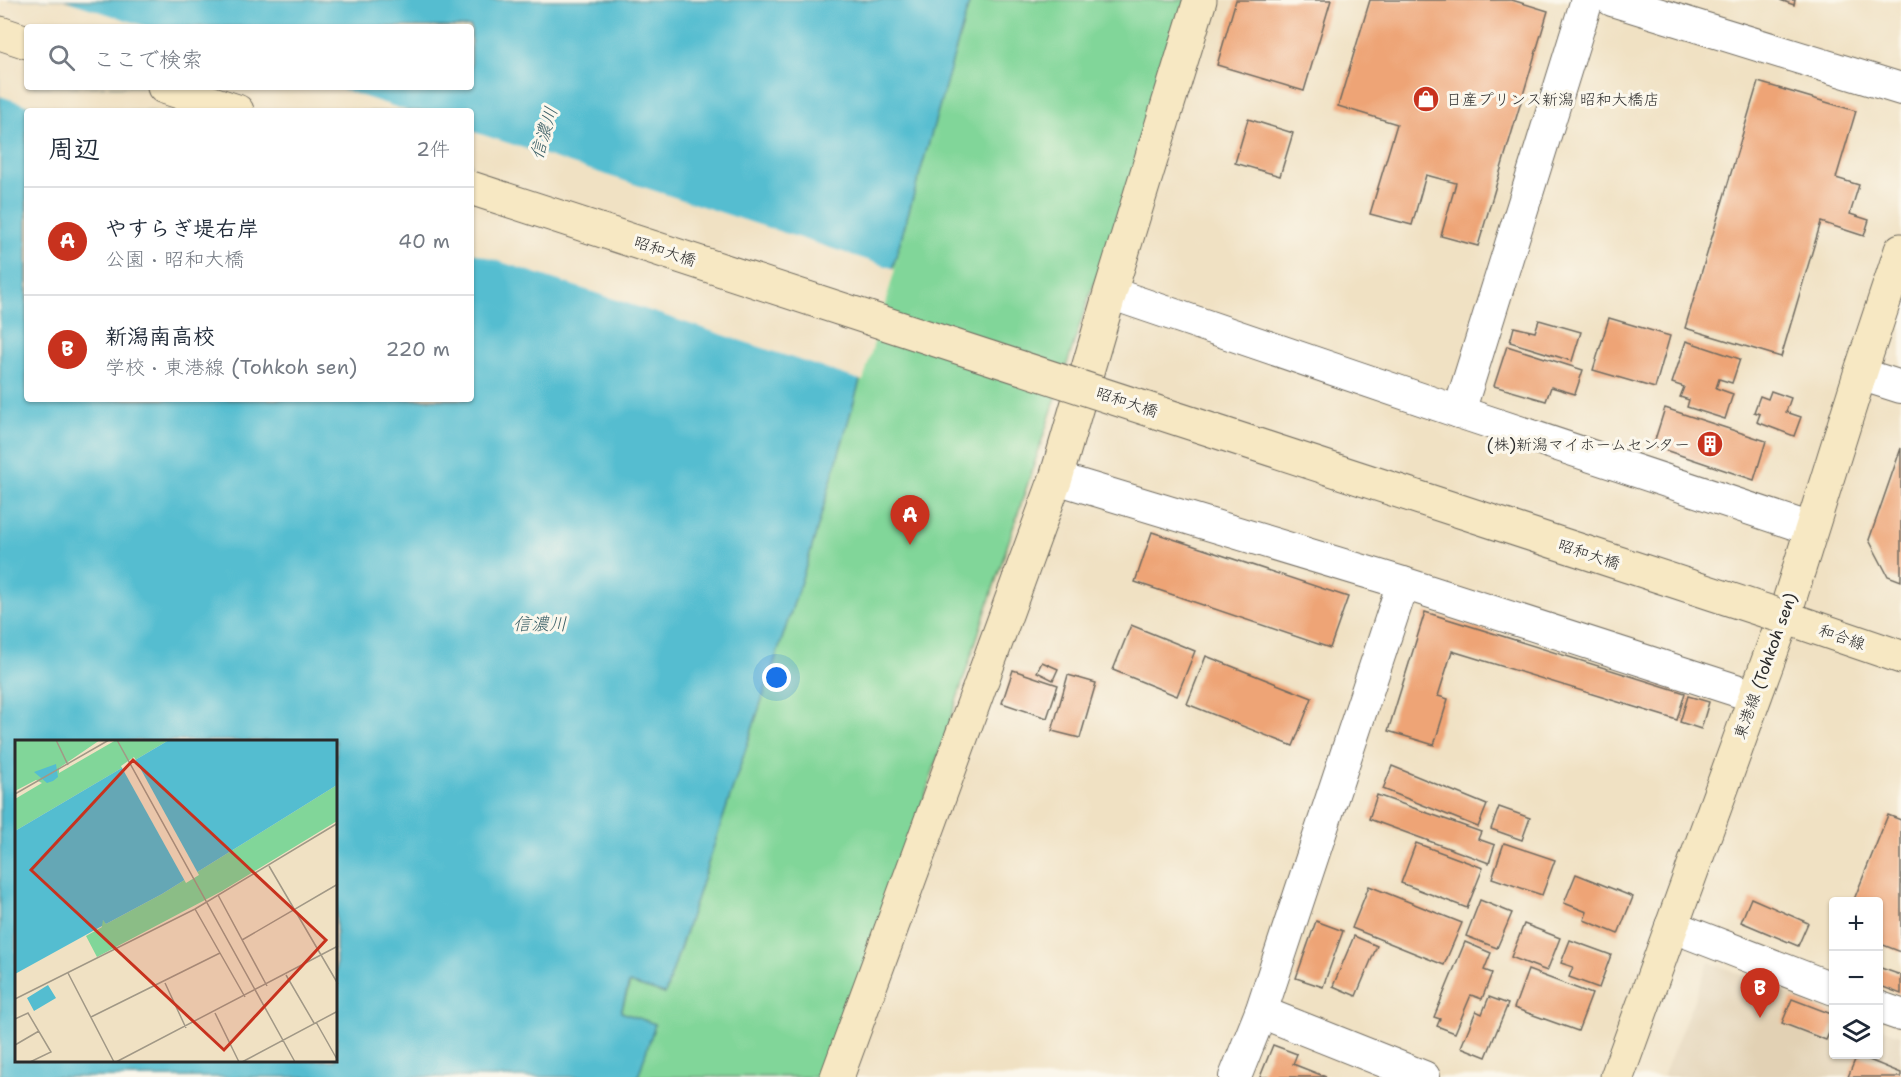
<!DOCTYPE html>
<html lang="ja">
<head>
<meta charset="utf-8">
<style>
	body { margin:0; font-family:"Shantell Sans","Klee One",sans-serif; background:#f2f2f3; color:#1f2937 }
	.controls { position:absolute; right:18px; bottom:18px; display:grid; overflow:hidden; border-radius:6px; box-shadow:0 2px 4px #0004 }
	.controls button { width:54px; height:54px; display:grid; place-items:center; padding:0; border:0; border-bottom:2px solid #e0e1e3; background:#fff; color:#1f2937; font:30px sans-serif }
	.you { position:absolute; left:777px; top:678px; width:21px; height:21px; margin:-15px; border:4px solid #fff; border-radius:50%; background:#1a73e8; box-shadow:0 0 0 9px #1a73e833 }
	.badge { display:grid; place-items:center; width:39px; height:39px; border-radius:50%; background:#c8321e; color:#fff; font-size:20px; font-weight:700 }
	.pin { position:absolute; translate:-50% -50px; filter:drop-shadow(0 2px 3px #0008) }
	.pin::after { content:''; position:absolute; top:32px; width:21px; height:18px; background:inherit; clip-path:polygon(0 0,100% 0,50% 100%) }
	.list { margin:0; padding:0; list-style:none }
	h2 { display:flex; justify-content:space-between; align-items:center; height:78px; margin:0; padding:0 24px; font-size:26px }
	h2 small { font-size:20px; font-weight:400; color:#747a83 }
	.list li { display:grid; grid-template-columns:39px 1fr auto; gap:18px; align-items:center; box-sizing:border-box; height:108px; padding:0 24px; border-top:2px solid #e0e1e3 }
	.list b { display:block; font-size:22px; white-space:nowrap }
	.list p { margin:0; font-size:20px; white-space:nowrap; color:#747a83 }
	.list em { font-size:20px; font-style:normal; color:#747a83 }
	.icon { flex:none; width:33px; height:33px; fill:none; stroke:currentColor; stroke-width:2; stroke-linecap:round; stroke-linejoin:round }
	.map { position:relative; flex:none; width:1901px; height:1077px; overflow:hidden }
	.search { position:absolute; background:#fff; box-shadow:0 2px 4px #0004; left:24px; top:24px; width:450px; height:66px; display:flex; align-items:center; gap:15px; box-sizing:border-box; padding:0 21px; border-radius:6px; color:#747a83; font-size:22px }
	.panel { position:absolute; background:#fff; box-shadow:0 2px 4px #0004; left:24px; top:108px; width:450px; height:294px; border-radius:6px }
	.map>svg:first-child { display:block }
	.built { fill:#e2d1b4 }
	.green { fill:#81d699; stroke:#568062; stroke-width:1.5 }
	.water { fill:#54bdd0; stroke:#40747e; stroke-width:1.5; fill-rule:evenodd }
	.pier { fill:#f0e1c3 }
	.building { fill:#eea476 }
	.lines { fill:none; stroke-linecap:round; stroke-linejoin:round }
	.street-casing { stroke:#706b60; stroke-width:34 }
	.secondary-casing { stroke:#706b60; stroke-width:35 }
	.street { stroke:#fff; stroke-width:32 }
	.secondary { stroke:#f7e8c3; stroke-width:33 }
	.secondary-bridge-casing { stroke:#706b60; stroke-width:35; stroke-linecap:butt }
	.secondary-bridge { stroke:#f7e8c3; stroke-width:33 }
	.labels { text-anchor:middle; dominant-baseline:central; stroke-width:6; stroke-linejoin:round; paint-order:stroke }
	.poi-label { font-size:16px; fill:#2b2b2b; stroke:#fbf7ec; text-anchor:start }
	.street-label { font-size:16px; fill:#2b2b2b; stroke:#fbf7ec }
	.water-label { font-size:18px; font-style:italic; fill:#395e65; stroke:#fbf7ec }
	.inset-road { fill:none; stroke:#a19886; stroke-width:1.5 }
	.view { fill:#c8321e; fill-opacity:0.15; stroke:#c8321e; stroke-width:3 }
	.inset-edge { fill:none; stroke:#2b2b2b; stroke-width:3 }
</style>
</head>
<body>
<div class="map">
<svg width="1901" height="1077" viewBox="0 0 1901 1077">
	<rect width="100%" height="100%" fill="#fbf7ec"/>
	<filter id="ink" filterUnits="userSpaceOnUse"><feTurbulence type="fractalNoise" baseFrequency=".0167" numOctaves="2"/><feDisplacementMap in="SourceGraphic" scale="12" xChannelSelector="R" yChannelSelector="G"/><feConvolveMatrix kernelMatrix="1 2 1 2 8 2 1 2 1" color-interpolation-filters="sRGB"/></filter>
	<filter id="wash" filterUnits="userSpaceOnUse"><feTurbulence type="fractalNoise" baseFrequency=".008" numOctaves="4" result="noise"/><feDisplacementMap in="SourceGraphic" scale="24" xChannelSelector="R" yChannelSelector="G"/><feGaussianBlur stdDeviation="1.35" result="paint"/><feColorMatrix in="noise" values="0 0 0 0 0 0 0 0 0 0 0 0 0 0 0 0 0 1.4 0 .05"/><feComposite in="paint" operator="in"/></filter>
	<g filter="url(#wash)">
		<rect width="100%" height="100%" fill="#f0e1c3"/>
		<path class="built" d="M1709 962 1833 1010 1834 1054H1878L1879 1027 1901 1035V1077H1663Z"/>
		<path class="green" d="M970 0H1195L1111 249 1091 291 925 796 828 1077H638L655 1024 621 1012 630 983 665 994 809 557Z"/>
		<path class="water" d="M8 0H970L809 557 665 994 629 983 621 1012 655 1024 638 1077H0V33ZM27 27H471V87H27ZM27 111H471V399H27ZM16 741H336V1060H16Z"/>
		<g class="pier">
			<path d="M5 0H64L148 27H27V87H334L408 111H45L0 96V20Z"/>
			<path d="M471 131 895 269 863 381 471 252Z"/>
		</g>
		<g id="blocks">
			<g class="building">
				<path d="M1236 0H1331L1304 91 1217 65Z"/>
				<path d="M1370 0H1512L1548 11 1478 246 1441 236 1456 183 1426 175 1412 225 1370 214 1397 124 1338 106Z"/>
				<path d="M1780 0H1795L1794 5Z"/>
				<path d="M1758 82 1856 111 1836 178 1859 185 1850 214 1869 220 1864 236 1821 222 1781 357 1685 328Z"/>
				<path d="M1248 119 1293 133 1280 176 1235 163Z"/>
				<path d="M1609 318 1670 336 1655 388 1593 370Z"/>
				<path d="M1539 320 1581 332 1572 361 1510 342 1514 327 1535 332Z"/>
				<path d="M1686 341 1740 359 1732 383 1719 379 1716 388 1733 394 1725 419 1687 407 1689 400 1680 397 1684 387 1672 383Z"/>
				<path d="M1507 346 1583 370 1575 394 1551 387 1546 401 1494 386Z"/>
				<path d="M1771 391 1791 398 1786 412 1801 417 1794 436 1757 422 1760 414 1754 412 1760 396 1768 399Z"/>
				<path d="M1665 408 1766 441 1754 480 1653 446Z"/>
				<path d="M1901 448V581L1888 576 1869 540Z"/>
				<path d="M1152 532 1348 597 1330 648 1135 582Z"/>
				<path d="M1425 612 1685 693 1677 720 1452 651 1438 696 1448 699 1434 745 1388 731Z"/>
				<path d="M1131 625 1195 651 1177 696 1113 670Z"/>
				<path d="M1206 656 1312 698 1293 746 1187 704Z"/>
				<path d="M1042 662 1058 669 1053 680 1037 672Z"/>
				<path d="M1013 670 1058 685 1047 718 1002 703Z"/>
				<path d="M1068 675 1096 683 1080 738 1052 731Z"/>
				<path d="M1688 696 1709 702 1701 729 1680 722Z"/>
				<path d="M1392 766 1487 805 1478 827 1383 789Z"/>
				<path d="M1377 795 1481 832 1478 839 1495 845 1489 863 1369 819Z"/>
				<path d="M1499 807 1530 818 1522 840 1491 829Z"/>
				<path d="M1888 815 1901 820V952L1878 943V902H1853Z"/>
				<path d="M1416 843 1483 868 1467 908 1401 883Z"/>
				<path d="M1504 843 1555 860 1542 895 1492 878Z"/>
				<path d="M1576 874 1633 897 1618 934 1584 920 1587 912 1564 903Z"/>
				<path d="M1369 886 1462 923 1444 965 1352 928Z"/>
				<path d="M1751 898 1808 923 1798 946 1741 922Z"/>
				<path d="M1480 900 1512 913 1497 948 1466 936Z"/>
				<path d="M1316 921 1343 931 1323 987 1296 978Z"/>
				<path d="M1524 924 1560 938 1547 971 1511 957Z"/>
				<path d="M1354 936 1377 946 1356 996 1333 986Z"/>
				<path d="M1570 940 1611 955 1599 988 1569 977 1573 967 1561 963Z"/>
				<path d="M1465 942 1491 953 1484 970 1492 973 1482 999 1471 995 1455 1033 1437 1026 1440 1019 1434 1017Z"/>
				<path d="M1878 967 1901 975V994L1878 985Z"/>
				<path d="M1528 970 1592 994 1578 1031 1514 1008Z"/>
				<path d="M1489 997 1508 1004 1486 1057 1461 1047 1476 1011 1482 1014Z"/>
				<path d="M1792 999 1834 1015V1022L1826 1040 1782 1023Z"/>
				<path d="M1273 1045 1297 1054 1293 1064 1326 1077H1260Z"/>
				<path d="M1857 1055 1901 1073V1077H1848Z"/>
			</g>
		</g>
	</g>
	<g filter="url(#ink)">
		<use href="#blocks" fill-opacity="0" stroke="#706b60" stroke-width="1.5"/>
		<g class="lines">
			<defs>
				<g id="street">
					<path d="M1612 0 1901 89"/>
					<path d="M1110 293 1459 412 1811 529"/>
					<path d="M1860 374 1901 387"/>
					<path d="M1459 412 1587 0"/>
					<path d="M1056 478 1403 583 1754 696"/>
					<path d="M1671 926 1834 989"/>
					<path d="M1878 1007 1901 1015"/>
					<path d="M1261 1012 1424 1077"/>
					<path d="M1235 1077 1261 1012 1403 583"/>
				</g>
				<g id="secondary">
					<path d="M0 33 27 42"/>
					<path d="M164 87 237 111"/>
					<path d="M1784 617 1901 657"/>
					<path d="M837 1077 1056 478 1110 293 1200 0"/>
					<path d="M1617 1077 1784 617 1860 374 1901 250"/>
				</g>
			</defs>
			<use href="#street" class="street-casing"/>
			<use href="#secondary" class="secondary-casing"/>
			<use href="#street" class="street"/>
			<use href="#secondary" class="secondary"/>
			<defs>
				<path id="secondary-bridge" d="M471 188 1784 617"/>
			</defs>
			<use href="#secondary-bridge" class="secondary-bridge-casing"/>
			<use href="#secondary-bridge" class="secondary-bridge"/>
		</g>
	</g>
	<defs>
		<symbol id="shop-disc" viewBox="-11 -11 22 22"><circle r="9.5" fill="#c8321e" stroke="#fbf7ec"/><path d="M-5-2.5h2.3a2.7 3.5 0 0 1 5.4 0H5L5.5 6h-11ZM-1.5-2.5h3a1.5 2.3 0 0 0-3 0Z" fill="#fff"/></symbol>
		<symbol id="building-disc" viewBox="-11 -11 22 22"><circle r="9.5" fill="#c8321e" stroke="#fbf7ec"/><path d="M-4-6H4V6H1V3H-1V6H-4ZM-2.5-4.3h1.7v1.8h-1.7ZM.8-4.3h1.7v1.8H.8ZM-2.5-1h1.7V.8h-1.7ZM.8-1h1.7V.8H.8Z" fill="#fff"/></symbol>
	</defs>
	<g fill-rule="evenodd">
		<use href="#shop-disc" x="1411" y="84" width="30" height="30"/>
		<use href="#building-disc" x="1695" y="429" width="30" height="30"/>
	</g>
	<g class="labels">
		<g class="poi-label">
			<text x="1446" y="99">日産プリンス新潟 昭和大橋店</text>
			<text x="1690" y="444" text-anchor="end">(株)新潟マイホームセンター</text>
		</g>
		<g class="street-label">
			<text transform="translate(665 251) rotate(18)">昭和大橋</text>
			<text transform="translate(1127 402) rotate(18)">昭和大橋</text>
			<text transform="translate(1589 554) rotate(18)">昭和大橋</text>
			<text transform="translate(1842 637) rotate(19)">和合線</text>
			<text transform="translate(1765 666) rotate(-70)">東港線 (Tohkoh sen)</text>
		</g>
		<g class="water-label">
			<text transform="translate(544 133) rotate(-73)">信濃川</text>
			<text x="540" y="624">信濃川</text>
		</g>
	</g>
	<g transform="translate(15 740)">
		<rect width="322" height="322" fill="#f0e1c3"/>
		<path d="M0 0H85L44 28V33L101 0H154L0 91V59L27 43 21 40 0 51ZM322 45V81L207 151 82 217 71 196 87 187 85 182 89 180 91 184 147 154Z" fill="#81d699"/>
		<path d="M154 0H322V45L147 154 91 184 88 180 87 186 0 234V91ZM41 24 43 37 38 41 32 43 19 32ZM33 245 41 258 19 271 12 258Z" fill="#54bdd0"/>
		<path d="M119 17 184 135 171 143 106 26Z" fill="#f0e1c3"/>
		<path class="inset-road" d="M41 0 53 25M102 0 280 322M0 54 94 0M254 126 323 244M203 155 252 246M180 169 230 257M227 200 323 144M53 233 99 322M271 235 299 283M150 243 171 288M0 259 180 169 323 83M200 273 224 322M76 277 205 213M0 279 13 273 36 312 15 322M301 282 323 321M0 305 24 291M101 322 323 206M227 322 323 271"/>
		<path class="view" d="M118 20 311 200 209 310 16 130Z"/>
		<rect width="322" height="322" class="inset-edge"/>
	</g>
</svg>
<div class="controls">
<button>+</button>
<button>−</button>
<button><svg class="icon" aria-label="layers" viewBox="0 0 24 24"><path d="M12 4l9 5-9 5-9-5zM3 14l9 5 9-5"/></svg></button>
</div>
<div class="you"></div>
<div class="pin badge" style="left:910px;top:545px">A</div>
<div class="pin badge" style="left:1760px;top:1018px">B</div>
<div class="search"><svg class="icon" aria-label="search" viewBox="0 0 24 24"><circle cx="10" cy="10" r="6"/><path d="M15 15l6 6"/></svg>ここで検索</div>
<section class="panel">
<h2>周辺<small>2件</small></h2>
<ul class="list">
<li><span class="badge">A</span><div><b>やすらぎ堤右岸</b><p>公園 · 昭和大橋</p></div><em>40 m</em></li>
<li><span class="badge">B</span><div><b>新潟南高校</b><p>学校 · 東港線 (Tohkoh sen)</p></div><em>220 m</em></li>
</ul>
</section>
</div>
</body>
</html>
